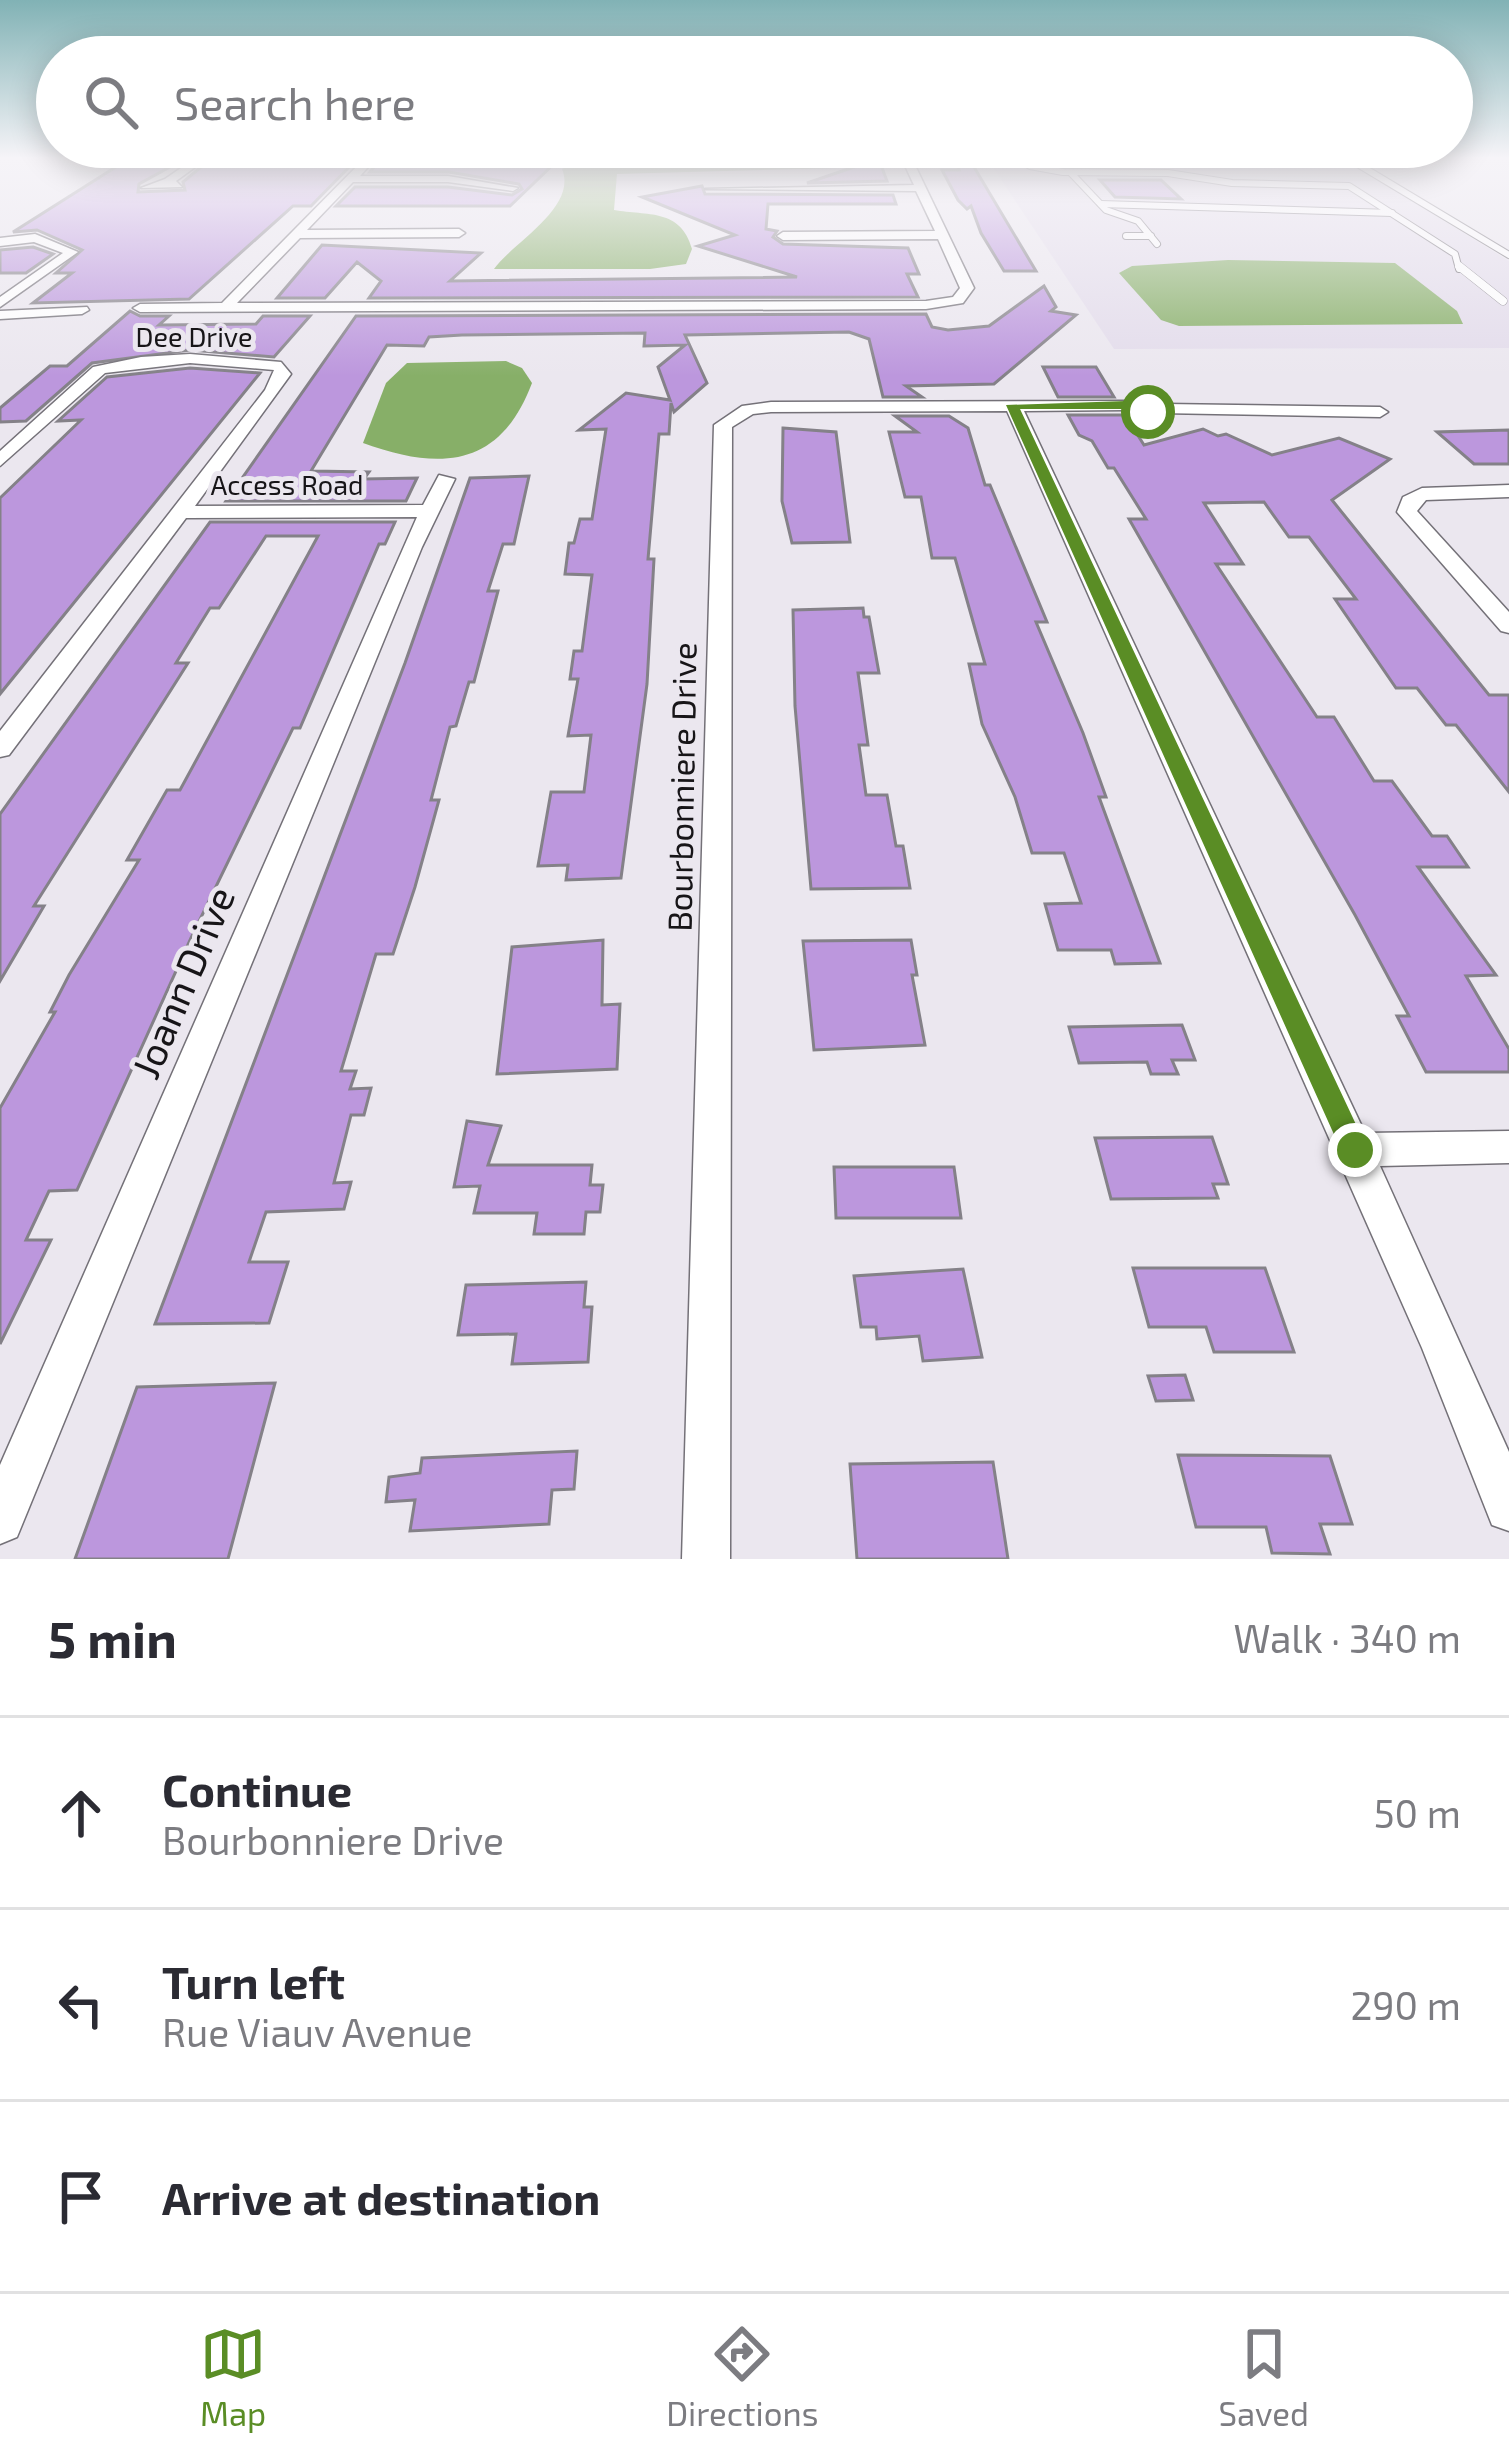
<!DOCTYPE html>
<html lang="en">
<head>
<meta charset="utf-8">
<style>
	body { margin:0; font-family:"Exo 2",sans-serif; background:#f7f7f7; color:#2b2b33 }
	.stop { position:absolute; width:36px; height:36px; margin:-27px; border:9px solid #5a8d25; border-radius:50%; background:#fff }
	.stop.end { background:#5a8d25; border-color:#fff; box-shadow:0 3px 12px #0008 }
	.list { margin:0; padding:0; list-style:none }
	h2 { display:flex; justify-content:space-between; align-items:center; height:156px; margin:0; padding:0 48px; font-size:51px }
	h2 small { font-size:39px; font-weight:400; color:#7c7c81 }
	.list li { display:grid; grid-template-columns:78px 1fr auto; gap:36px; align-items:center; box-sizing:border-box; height:192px; padding:0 48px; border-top:3px solid #e1e1e2 }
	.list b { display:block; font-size:45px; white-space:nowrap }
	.list p { margin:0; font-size:39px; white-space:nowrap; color:#7c7c81 }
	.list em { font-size:39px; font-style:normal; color:#7c7c81 }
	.icon { flex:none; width:66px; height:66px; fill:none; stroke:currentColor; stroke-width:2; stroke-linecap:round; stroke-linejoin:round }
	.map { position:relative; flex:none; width:1509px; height:1559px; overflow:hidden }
	.search { position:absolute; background:#fff; box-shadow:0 6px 30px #0003; left:36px; right:36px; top:36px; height:132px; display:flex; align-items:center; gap:30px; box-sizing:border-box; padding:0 42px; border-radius:66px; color:#7c7c81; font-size:45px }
	.sheet { height:732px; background:#fff }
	nav { display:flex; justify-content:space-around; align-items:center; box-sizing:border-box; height:168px; border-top:3px solid #e1e1e2; background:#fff; font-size:33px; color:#7c7c81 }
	nav a { display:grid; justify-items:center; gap:6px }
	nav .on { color:#5a8d25 }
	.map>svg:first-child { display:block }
	.built { fill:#e3dceb }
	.water { fill:#87af68 }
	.building { fill:#bc97dd; stroke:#848188; stroke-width:3 }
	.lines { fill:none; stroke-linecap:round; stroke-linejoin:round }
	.lane-far1-casing { stroke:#747178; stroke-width:8 }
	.lane-casing { stroke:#747178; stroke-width:9 }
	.street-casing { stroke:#747178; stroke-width:3 }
	.lane-far1 { stroke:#fff; stroke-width:6 }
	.lane { stroke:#fff; stroke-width:8 }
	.street { fill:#fff; fill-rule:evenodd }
	.route { fill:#5a8d25 }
	.labels { text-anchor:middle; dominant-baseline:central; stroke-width:10; stroke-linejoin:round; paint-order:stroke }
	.far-street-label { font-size:27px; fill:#171518; stroke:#ebe7ef }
	.street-label { font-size:33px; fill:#171518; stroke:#ebe7ef }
	.near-street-label { font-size:39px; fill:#171518; stroke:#ebe7ef }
</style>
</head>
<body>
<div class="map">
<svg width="1509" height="1559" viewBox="0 0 1509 1559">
	<rect width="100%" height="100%" fill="#ebe7ef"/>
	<path class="built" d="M986 157H1341L1509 261V348L1114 349Z"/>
	<g class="water">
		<path d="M789 162 830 163 839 168 617 174 614 210C647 216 681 208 692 249L686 264 650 269H494C512 243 578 208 562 169L570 165Z"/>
		<path d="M1228 260 1395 263 1457 311 1463 324 1179 326 1161 320 1119 273 1132 266Z"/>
		<path d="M506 361 522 368 532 383C500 468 440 471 363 443L386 383 407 363Z"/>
	</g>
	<g class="building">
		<path d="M188 157 139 184 138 192 185 190 183 182 213 157 356 160 311 206H293L189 299 33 303 72 273H56L82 250 37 230 13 232 130 158Z"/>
		<path d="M399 157H561L510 206H336L355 187H448L512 195 522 189 519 184 449 172H370L380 160Z"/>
		<path d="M964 157H968L1036 271H1004L981 233 971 206 967 209 958 200 942 170H959L956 161Z"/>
		<path d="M851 160H879L887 181 807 183 854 167Z"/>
		<path d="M1100 180H1161L1181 199 1115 197Z"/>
		<path d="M702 186 705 194 893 195 896 204H768L766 229 777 231 773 237 783 244 908 248 919 274H907L918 297 369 298 381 281 357 262 325 298H277L322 245 481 253 450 281 797 277 698 246 735 235 642 197Z"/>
		<path d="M33 247 53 254 26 273H0V250Z"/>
		<path d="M1044 286 1056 307 1051 311 1076 315 994 384 906 386 922 397H883L869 339 849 332 685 335 707 383 674 412 671 403 669 434H659L648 559H654L647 684 621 878 566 880 568 865 538 866 551 792H584L591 735 568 736 578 679H570L574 651H582L592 575 565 574 569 543H574L580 519H592L606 429 579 430 626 393 670 400 658 367 685 345 644 346 645 333 462 335 429 337 424 346 387 345 311 471 369 472 364 479 417 478 406 501H226L356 316 926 314 932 327 948 330 989 326Z"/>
		<path d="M130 311 140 316H169L159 325 256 324 263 316H310L274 357 190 350 92 363 26 421 0 422V408L50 366H67Z"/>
		<path d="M1043 367H1096L1114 397H1058Z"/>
		<path d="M190 368 260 373 0 694V498L81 420 58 421 107 377Z"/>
		<path d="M1068 415H1125L1144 445 1203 429 1218 436 1226 434 1272 455 1339 438 1390 459 1332 500 1489 695H1509V792L1456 725H1446L1417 688H1396L1335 599H1356L1309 537H1289L1264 502 1204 503 1243 564H1216L1317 717H1334L1374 781H1392L1432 836H1447L1468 867H1418L1496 975 1466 976 1509 1049V1072H1426L1397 1016H1409L1355 915 1129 519H1146L1114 468H1108L1092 441 1079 435Z"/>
		<path d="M895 416H949L968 428 985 485H990L1047 622H1036L1083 733 1106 797H1099L1160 963 1115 964 1111 950H1058L1045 904 1081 903 1064 853H1032L1015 797 982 724 969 664H985L955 558H932L921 497H905L889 432H917Z"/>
		<path d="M783 428 836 432 850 542 792 543 782 501Z"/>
		<path d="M1509 430V464H1474L1437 432Z"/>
		<path d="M529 476 514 544H503L488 591H498L474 682H469L456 726 450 727 431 800H439L415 887 393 954H376L341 1071H356L350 1089 371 1088 364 1115H351L334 1183 351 1182 344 1209 266 1212 249 1262H288L269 1323 155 1324 405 663 470 478Z"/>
		<path d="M210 522H395L385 544H379L300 728H293L191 938 77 1190 49 1191 26 1240H51L0 1344V1108L55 1012H50L69 975 139 860H127L167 790H180L318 536H266L219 608H210L176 663H188L34 906H44L0 981V814Z"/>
		<path d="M863 608 864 617H869L879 673H858L868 745H859L866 795H887L896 846H903L910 888 811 889 795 706 793 610Z"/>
		<path d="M603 940 602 1005 620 1004 617 1069 497 1074 512 947Z"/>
		<path d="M911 940 917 975H912L925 1045 814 1050 803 941Z"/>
		<path d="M1182 1025 1195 1060H1172L1178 1074H1151L1147 1062 1079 1063 1069 1027Z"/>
		<path d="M467 1121 501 1126 488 1165H592L590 1185H603L600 1212H586L584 1234H534L537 1213H474L480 1186 454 1187Z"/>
		<path d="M1212 1137 1228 1184H1213L1218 1198 1111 1199 1095 1138Z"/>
		<path d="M834 1167H954L961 1218H836Z"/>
		<path d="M1133 1268H1265L1294 1352H1214L1206 1327H1149Z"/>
		<path d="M963 1269 982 1357 923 1361 919 1336 877 1339 876 1327H861L854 1276Z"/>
		<path d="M586 1282 584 1307H592L588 1362 512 1364 516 1334 458 1335 466 1285Z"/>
		<path d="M1185 1375 1193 1400 1156 1401 1148 1376Z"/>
		<path d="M275 1383 228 1559H75L137 1387Z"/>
		<path d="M577 1451 574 1489 552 1490 549 1524 410 1531 415 1500 386 1502 389 1477 420 1473 422 1458Z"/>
		<path d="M1178 1455 1330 1456 1352 1524H1320L1330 1554 1272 1553 1266 1527H1196Z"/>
		<path d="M993 1462 1008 1559H857L850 1464Z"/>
	</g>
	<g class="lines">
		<defs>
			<g id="lane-far1">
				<path d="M1015 157 1030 166 1063 172 1168 173 1232 183 1349 186 1455 254 1459 269"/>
				<path d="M1346 157 1509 255"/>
				<path d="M1071 173 1106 210 1138 221 1157 244"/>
				<path d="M1101 204 1392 213"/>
				<path d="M1126 236H1151"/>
			</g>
			<path id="lane" d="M1459 266 1503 301"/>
			<g id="street">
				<path d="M197 157H209L176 181 182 187 141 188 165 179Z"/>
				<path d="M366 157H377L360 176H448L518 188 513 191 448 182H353L307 230 459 229 465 233 459 237 300 238 237 303 926 301 953 297 960 288 938 239 783 240 777 236 783 232 935 231 916 191 705 189 914 185 901 157H911L974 288 963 303 926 309 140 312 133 308 140 304 222 303Z"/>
				<path d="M35 234 78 252 0 307V297L63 253 34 242 0 246V238Z"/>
				<path d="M87 307 89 310 82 314 0 319V311Z"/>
				<path d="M190 354 281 362 291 374 195 506 423 505 439 475 455 479 422 547 17 1537 0 1544V1465L417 517 186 518 9 755 0 757V731L265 390 274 370 190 363 105 373 0 466V451L93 367 141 357Z"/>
				<path d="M1132 401 1134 405 1126 410 1024 411 1365 1133 1509 1131V1163L1380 1166 1509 1452V1531L1492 1525 1422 1348 1007 411 771 412 753 414 732 427 730 1559H682L714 425 742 406 771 402Z"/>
				<path d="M1165 404 1380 407 1388 412 1380 417 1159 413V405Z"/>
				<path d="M1509 485V497L1426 500 1417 511 1509 612V633L1501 631 1397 512 1403 497 1422 488Z"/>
			</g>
		</defs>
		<use href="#lane-far1" class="lane-far1-casing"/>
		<use href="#lane" class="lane-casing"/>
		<use href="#street" class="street-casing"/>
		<use href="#lane-far1" class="lane-far1"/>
		<use href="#lane" class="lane"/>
		<use href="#street" class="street"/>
	</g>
	<linearGradient id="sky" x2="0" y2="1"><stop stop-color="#81b2b5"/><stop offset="0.42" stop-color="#f6f4f8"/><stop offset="1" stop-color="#f6f4f8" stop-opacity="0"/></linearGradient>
	<rect width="1509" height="376" fill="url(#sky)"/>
	<path class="route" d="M1126 401 1154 412 1148 416 1125 409H1020L1368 1150 1364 1159 1355 1162 1345 1159 1341 1150 1006 405Z"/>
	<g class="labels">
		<g class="far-street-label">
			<text x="194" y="336">Dee Drive</text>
			<text x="287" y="484">Access Road</text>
		</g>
		<g class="street-label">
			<text transform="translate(681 787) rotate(-89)">Bourbonniere Drive</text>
		</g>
		<g class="near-street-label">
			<text transform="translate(182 982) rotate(-67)">Joann Drive</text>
		</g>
	</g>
</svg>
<div class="stop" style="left:1148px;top:412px"></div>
<div class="stop end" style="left:1355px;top:1150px"></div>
<div class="search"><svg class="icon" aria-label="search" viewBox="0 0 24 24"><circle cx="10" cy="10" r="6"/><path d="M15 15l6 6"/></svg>Search here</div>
</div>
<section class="sheet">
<h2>5 min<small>Walk · 340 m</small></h2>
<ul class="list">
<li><svg class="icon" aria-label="ahead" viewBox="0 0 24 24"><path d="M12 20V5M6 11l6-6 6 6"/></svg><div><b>Continue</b><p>Bourbonniere Drive</p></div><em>50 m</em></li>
<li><svg class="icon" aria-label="left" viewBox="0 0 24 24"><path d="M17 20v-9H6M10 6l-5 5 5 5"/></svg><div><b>Turn left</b><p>Rue Viauv Avenue</p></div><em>290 m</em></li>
<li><svg class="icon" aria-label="arrive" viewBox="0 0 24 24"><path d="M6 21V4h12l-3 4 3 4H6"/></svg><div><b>Arrive at destination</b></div></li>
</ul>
</section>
<nav>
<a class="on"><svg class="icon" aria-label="map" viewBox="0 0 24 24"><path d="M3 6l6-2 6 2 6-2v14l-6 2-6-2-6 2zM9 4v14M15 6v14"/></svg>Map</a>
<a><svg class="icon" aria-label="directions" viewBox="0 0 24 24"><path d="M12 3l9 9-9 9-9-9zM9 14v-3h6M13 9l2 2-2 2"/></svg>Directions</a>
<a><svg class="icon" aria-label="saved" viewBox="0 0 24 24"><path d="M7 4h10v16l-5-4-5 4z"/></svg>Saved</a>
</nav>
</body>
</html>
